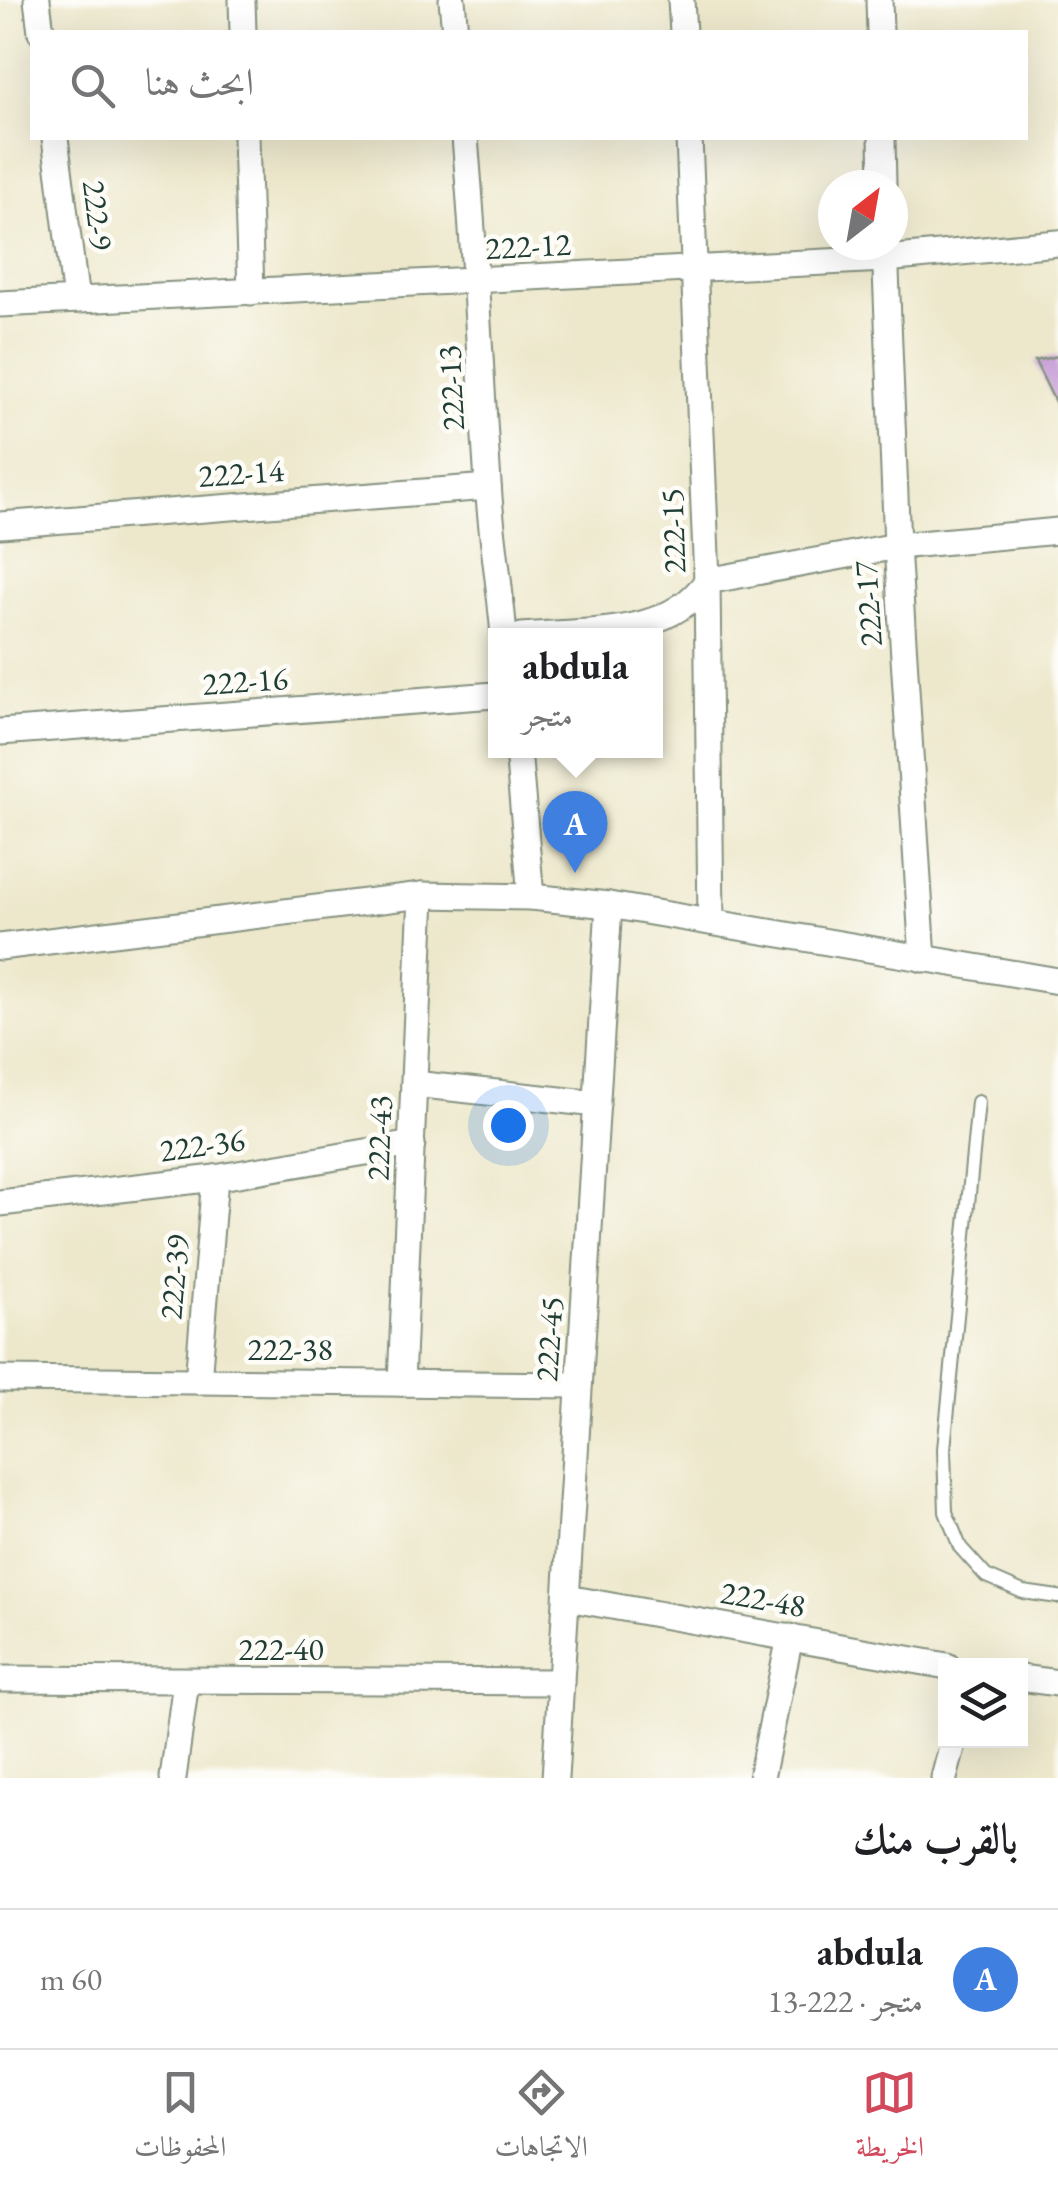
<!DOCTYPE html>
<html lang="ar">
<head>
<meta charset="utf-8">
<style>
	body { margin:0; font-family:"EB Garamond",Amiri,serif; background:#f2f2f2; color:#202124; direction:rtl }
	.controls { position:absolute; right:30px; bottom:30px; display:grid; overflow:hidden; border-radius:0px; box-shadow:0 10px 40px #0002 }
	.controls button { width:90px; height:90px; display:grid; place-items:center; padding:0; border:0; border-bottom:2px solid #e0e0e0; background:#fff; color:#202124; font:50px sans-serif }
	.compass { position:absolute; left:818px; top:170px; width:90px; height:90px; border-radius:50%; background:#fff; box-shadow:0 10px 40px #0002; rotate:31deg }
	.you { position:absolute; left:508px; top:1125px; width:35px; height:35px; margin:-25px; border:8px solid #fff; border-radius:50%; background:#1a73e8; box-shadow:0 0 0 15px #1a73e833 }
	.badge { display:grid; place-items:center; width:65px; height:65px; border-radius:50%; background:#d1495b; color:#fff; font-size:32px; font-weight:700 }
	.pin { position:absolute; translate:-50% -82px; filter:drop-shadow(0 2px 5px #0008) }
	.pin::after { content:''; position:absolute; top:52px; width:35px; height:30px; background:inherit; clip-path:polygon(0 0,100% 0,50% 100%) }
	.popup { position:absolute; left:488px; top:628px; width:175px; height:130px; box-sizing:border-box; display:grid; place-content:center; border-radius:0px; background:#fff; filter:drop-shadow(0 2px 8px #0005); font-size:32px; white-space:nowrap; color:#757577 }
	.popup b { font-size:38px; color:#202124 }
	.popup::after { content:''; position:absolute; left:50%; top:100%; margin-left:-20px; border:20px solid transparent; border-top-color:#fff }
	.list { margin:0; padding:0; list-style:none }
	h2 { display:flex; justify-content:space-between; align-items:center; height:130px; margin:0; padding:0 40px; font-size:42px }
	h2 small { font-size:32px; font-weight:400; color:#757577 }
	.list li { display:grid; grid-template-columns:65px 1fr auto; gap:30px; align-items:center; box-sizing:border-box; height:140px; padding:0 40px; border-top:2px solid #e0e0e0 }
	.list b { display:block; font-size:38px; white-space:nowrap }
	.list p { margin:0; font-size:32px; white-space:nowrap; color:#757577 }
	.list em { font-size:32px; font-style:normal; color:#757577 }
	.icon { flex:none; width:55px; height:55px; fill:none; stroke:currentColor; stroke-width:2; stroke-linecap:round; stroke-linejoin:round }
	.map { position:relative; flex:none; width:1058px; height:1778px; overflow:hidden; direction:ltr }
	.search { position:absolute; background:#fff; box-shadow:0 10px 40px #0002; left:30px; right:30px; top:30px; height:110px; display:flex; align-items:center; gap:25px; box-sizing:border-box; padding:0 35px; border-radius:0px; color:#757577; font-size:38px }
	.sheet { height:270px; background:#fff }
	nav { display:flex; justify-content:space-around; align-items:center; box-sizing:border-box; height:140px; border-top:2px solid #e0e0e0; background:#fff; font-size:28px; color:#757577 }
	nav a { display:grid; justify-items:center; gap:5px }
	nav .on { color:#d1495b }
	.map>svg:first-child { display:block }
	.building { fill:#c8a0d8 }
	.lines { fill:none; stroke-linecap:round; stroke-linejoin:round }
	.lane-casing { stroke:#869280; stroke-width:16 }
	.street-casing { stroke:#869280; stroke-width:29 }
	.lane { stroke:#fff; stroke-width:12 }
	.street { stroke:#fff; stroke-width:25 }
	.labels { text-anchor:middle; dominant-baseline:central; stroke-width:9; stroke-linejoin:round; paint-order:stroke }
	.street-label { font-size:32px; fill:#1f3d34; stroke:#fdfcf7 }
</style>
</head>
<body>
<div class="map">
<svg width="1058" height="1778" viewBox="0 0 1058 1778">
	<rect width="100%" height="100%" fill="#fdfcf7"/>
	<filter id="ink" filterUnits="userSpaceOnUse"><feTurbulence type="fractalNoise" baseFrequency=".01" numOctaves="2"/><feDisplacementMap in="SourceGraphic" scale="20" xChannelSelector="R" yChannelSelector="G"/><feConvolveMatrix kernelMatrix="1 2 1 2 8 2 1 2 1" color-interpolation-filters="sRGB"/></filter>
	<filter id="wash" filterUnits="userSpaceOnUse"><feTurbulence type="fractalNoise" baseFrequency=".0048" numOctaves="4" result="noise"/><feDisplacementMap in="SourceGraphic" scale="40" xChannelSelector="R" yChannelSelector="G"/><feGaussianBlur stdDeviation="2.25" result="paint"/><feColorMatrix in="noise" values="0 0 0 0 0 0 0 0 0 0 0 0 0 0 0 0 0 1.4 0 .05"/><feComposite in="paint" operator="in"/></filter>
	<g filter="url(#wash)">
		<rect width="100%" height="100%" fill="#ede8cc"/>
		<g id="blocks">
			<path class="building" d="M1058 356V408L1035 361Z"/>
		</g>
	</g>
	<g filter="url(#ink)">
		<use href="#blocks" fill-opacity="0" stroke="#869280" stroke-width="2.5"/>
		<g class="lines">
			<defs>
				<path id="lane" d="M978 1102 944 1449 946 1512 960 1547 986 1576 1023 1592 1058 1597"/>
				<g id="street">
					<path d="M37 0 41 32"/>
					<path d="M242 0 243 32"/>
					<path d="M452 0 455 32"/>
					<path d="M681 0 683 32"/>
					<path d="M879 0 880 32"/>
					<path d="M55 138 76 300"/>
					<path d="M246 138 251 292"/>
					<path d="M465 138C475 253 480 367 488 483 491 534 500 584 504 636"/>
					<path d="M689 138 707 581 711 922"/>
					<path d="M882 138 883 185"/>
					<path d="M885 245 897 546 923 959"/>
					<path d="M0 304 885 259 1058 243"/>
					<path d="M0 525 488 487"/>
					<path d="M522 636C584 630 668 639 707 581L897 546 1058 531"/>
					<path d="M0 732 495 695"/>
					<path d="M518 750 531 897"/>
					<path d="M0 947 422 895 531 897 609 905 1058 981"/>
					<path d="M414 1084 597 1104"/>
					<path d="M0 1203 215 1178 412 1144"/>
					<path d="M0 1379 579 1385"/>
					<path d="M198 1381 215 1178"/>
					<path d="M401 1383 422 895"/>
					<path d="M567 1598 947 1666"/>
					<path d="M1020 1678 1058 1683"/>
					<path d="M0 1679 561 1682"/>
					<path d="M173 1778 186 1681"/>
					<path d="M555 1778 609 905"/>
					<path d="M761 1778 790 1637"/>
					<path d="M944 1778 954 1740"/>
				</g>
			</defs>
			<use href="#lane" class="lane-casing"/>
			<use href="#street" class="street-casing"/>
			<use href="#lane" class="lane"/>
			<use href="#street" class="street"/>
		</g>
	</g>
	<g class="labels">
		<g class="street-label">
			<text transform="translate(98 215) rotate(83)">222-9</text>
			<text transform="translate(528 246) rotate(-3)">222-12</text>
			<text transform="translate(451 388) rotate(-93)">222-13</text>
			<text transform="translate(241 473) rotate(-4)">222-14</text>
			<text transform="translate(673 531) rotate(-92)">222-15</text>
			<text transform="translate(868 604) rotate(-94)">222-17</text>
			<text transform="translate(245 681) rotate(-4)">222-16</text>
			<text transform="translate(379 1138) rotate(-88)">222-43</text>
			<text transform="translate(202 1145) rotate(-8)">222-36</text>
			<text transform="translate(174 1277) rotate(-85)">222-39</text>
			<text transform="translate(549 1339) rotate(-86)">222-45</text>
			<text x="290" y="1349">222-38</text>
			<text transform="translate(763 1599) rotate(10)">222-48</text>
			<text x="281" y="1649">222-40</text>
		</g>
	</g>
</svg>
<div class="controls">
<button><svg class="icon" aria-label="layers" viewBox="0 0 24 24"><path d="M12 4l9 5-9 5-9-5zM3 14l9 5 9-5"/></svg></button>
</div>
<svg class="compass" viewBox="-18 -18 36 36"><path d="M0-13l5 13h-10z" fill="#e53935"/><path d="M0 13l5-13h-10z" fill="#757577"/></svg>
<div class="you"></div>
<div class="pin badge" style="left:575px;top:873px;background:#3f7fe0">A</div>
<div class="popup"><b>abdula</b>متجر</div>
<div class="search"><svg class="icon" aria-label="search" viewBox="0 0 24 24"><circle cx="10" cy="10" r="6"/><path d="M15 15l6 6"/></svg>ابحث هنا</div>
</div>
<section class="sheet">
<h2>بالقرب منك<small></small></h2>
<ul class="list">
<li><span class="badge" style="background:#3f7fe0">A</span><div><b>abdula</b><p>متجر · 222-13</p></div><em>60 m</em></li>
</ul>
</section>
<nav>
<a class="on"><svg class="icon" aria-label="map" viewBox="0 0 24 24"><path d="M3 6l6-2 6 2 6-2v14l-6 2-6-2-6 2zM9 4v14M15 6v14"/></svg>الخريطة</a>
<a><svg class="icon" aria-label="directions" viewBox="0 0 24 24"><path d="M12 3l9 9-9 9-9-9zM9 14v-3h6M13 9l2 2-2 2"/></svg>الاتجاهات</a>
<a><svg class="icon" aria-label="saved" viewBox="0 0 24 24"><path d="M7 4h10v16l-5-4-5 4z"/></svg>المحفوظات</a>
</nav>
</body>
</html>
